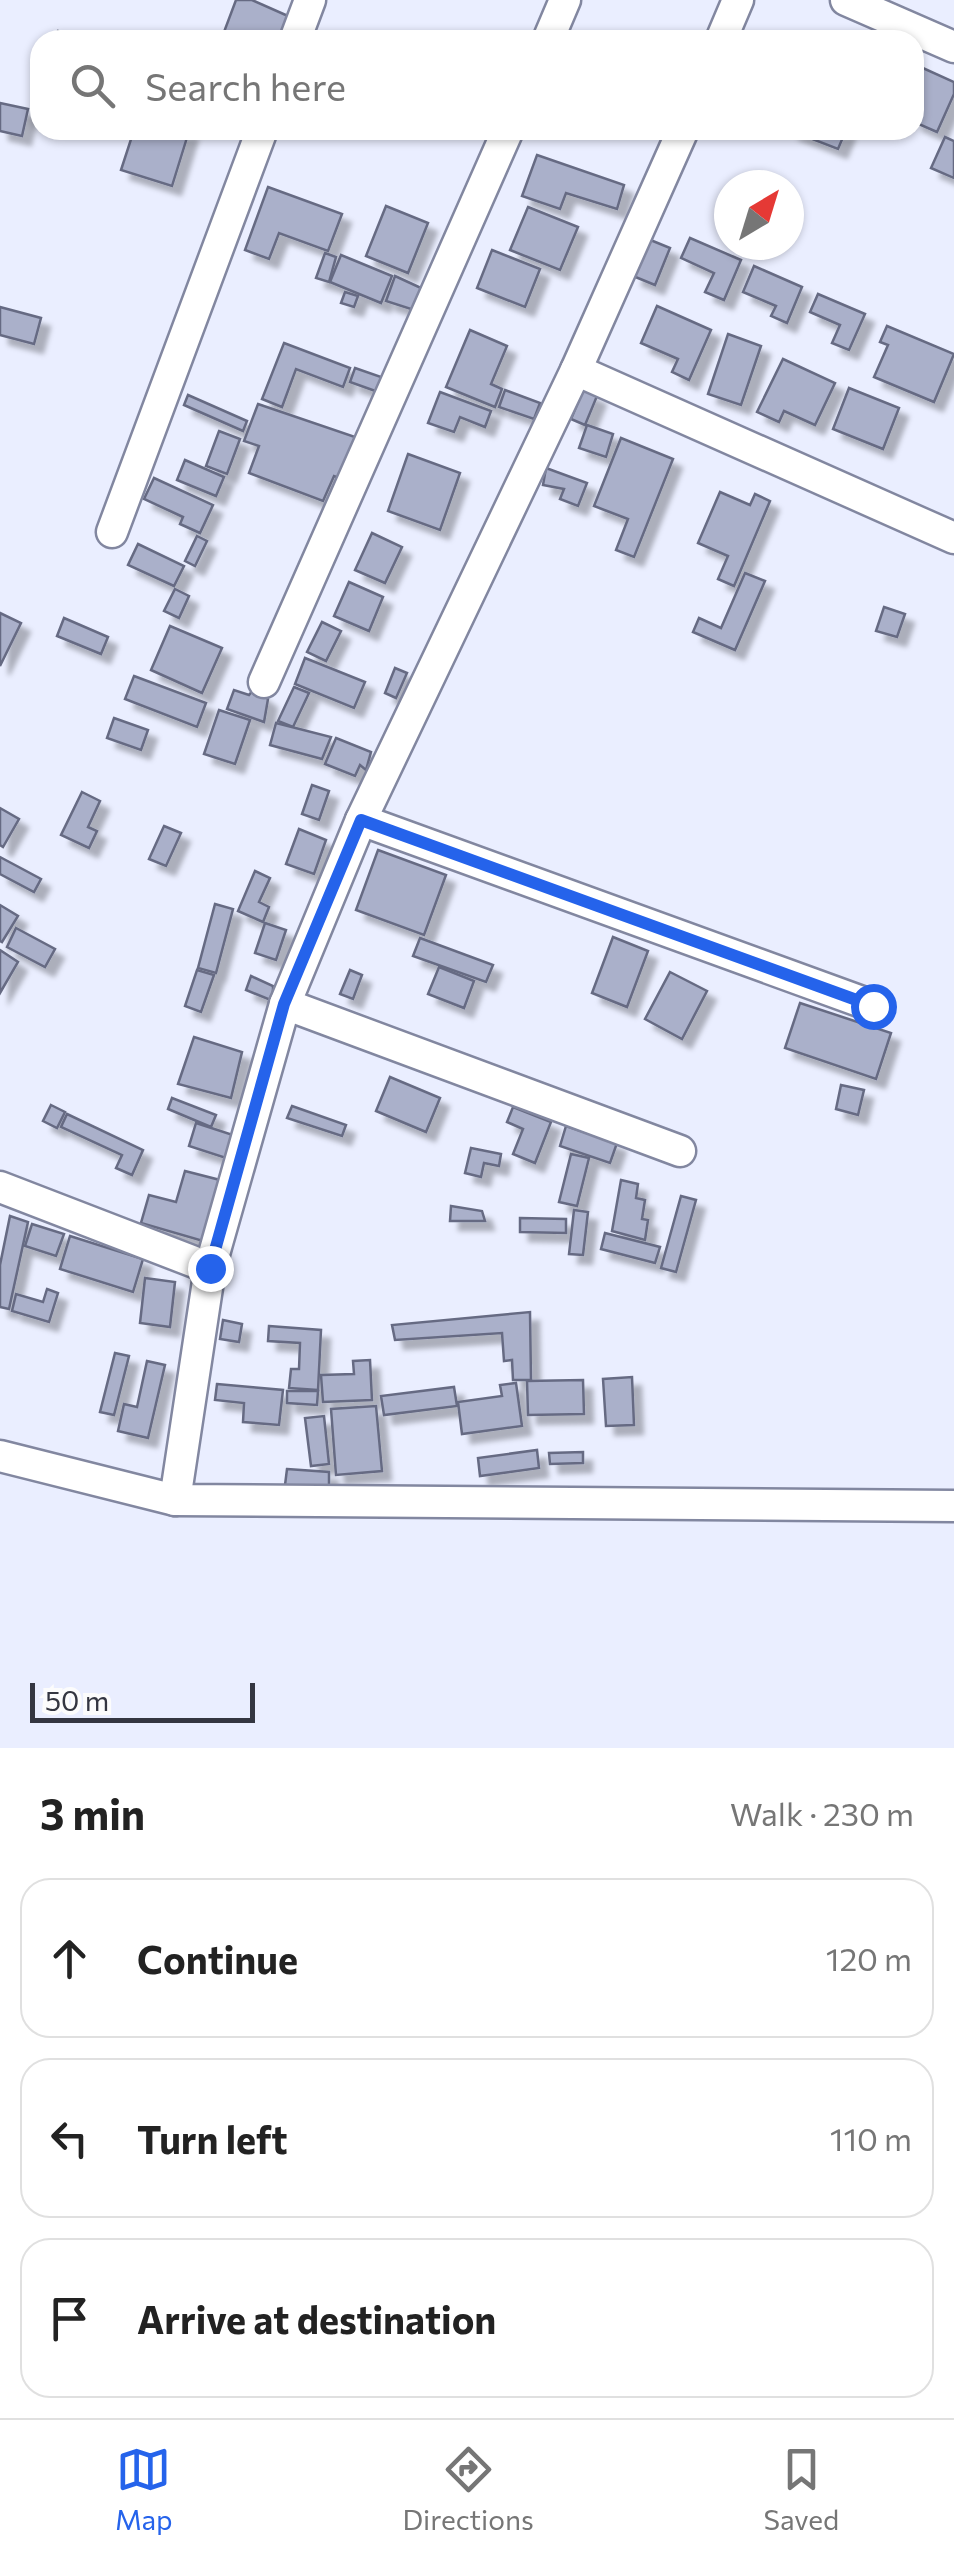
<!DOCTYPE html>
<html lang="en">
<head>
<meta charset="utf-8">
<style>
	body { margin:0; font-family:Commissioner,sans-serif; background:#f6f6f6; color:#222 }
	.compass { position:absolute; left:714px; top:170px; width:90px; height:90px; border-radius:50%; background:#fff; box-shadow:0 2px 8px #0004; rotate:38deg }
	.scale { position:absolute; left:30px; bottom:25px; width:225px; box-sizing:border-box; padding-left:10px; border:5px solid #343641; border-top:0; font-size:28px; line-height:35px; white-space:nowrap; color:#343641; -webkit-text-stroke:8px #fcfcfc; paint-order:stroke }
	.stop { position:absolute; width:30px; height:30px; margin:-22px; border:8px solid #2563eb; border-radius:50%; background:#fff }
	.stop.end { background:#2563eb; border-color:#fff; box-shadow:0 2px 10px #0008 }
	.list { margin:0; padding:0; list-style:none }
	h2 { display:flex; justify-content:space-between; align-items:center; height:130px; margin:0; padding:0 40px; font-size:42px }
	h2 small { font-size:32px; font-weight:400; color:#767676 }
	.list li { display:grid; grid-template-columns:65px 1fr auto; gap:30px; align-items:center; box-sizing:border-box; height:160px; margin:0 20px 20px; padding:0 20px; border:2px solid #e0e0e0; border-radius:30px }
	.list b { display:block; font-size:38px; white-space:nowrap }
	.list em { font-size:32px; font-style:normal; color:#767676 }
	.icon { flex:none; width:55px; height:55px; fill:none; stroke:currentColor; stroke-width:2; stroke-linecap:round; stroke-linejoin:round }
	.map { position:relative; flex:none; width:954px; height:1748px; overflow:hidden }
	.search { position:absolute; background:#fff; box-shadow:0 2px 8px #0004; left:30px; right:30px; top:30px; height:110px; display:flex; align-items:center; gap:25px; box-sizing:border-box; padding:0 35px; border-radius:30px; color:#767676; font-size:38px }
	.sheet { height:670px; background:#fff }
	nav { display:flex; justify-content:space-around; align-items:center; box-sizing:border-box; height:140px; border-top:2px solid #e0e0e0; background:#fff; font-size:28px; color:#767676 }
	nav a { display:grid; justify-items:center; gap:5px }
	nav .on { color:#2563eb }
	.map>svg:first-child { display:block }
	.building { fill:#aab0ca; stroke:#666b83; stroke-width:2.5; filter:url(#shadow) }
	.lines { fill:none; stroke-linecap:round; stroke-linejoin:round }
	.minor-casing { stroke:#8287a0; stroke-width:35 }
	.minor { stroke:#fff; stroke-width:30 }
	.route { stroke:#2563eb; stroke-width:12 }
</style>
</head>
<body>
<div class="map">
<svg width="954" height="1748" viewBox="0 0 954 1748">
	<defs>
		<filter id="shadow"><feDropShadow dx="9" dy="9" stdDeviation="2.5" flood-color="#0004"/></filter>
	</defs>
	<rect width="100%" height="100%" fill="#eaeeff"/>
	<g class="building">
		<path d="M236 0H252L288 16 279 40H221Z"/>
		<path d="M58 31 95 40H56Z"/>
		<path d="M914 64 954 82V94L937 132 914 122Z"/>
		<path d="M0 103 28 109 22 136 0 131Z"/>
		<path d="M134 130 189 131 172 186 121 170Z"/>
		<path d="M789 130H846L838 149Z"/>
		<path d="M945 137 954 141V178L931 168Z"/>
		<path d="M537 155 624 185 617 209 566 193 560 209 522 196Z"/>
		<path d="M268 187 342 214 328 251 279 233 269 259 245 250Z"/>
		<path d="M386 206 428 223 408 273 366 256Z"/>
		<path d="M528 207 578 227 560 270 510 250Z"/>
		<path d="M690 238 741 260 724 300 705 292 714 273 681 258Z"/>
		<path d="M648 239 670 248 655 285 633 276Z"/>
		<path d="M492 250 540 269 525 307 477 288Z"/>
		<path d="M325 253 336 257 329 282 316 278Z"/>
		<path d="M341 255 392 276 381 303 330 282Z"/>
		<path d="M754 266 802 287 787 323 771 316 776 306 743 292Z"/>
		<path d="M395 276 421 288 414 310 386 301Z"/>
		<path d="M345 292 358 296 354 307 341 303Z"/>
		<path d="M818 294 865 314 849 350 832 343 840 325 810 312Z"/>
		<path d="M657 306 711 330 689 380 672 372 678 359 641 343Z"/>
		<path d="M0 307 41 318 34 344 0 335Z"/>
		<path d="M887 326 954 354 934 402 874 377 888 345 880 342Z"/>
		<path d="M470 330 507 346 491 384 502 389 495 407 446 387Z"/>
		<path d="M728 334 761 346 741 405 708 394Z"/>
		<path d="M284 343 350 368 343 387 296 369 282 407 262 399Z"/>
		<path d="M783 359 835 383 815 425 784 411 779 422 757 412Z"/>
		<path d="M355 368 384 378 381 393 350 382Z"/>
		<path d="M849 388 899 408 883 449 833 429Z"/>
		<path d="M505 390 540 403 534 419 499 407Z"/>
		<path d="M583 390 597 396 585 425 571 419Z"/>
		<path d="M440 392 491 411 485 427 460 417 454 432 428 423Z"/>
		<path d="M188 395 247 421 243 431 184 405Z"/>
		<path d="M258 404 358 438 345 480 334 476 323 501 249 473 259 446 244 441Z"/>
		<path d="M587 425 613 434 606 457 579 448Z"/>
		<path d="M219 431 240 439 227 474 206 466Z"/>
		<path d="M621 438 673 459 634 557 616 550 628 519 594 506Z"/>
		<path d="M408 454 460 473 440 530 388 511Z"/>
		<path d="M185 460 224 477 216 496 177 480Z"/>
		<path d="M546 468 587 483 578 506 560 499 564 489 543 485Z"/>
		<path d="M154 478 213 505 200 533 180 524 183 517 144 499Z"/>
		<path d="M720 492 750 505 755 494 770 501 734 586 718 579 728 556 698 543Z"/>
		<path d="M372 533 402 547 385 583 355 570Z"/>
		<path d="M197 536 207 541 195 566 185 561Z"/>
		<path d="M138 544 184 566 174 586 128 565Z"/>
		<path d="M745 573 765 581 735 650 693 632 699 618 721 628Z"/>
		<path d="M349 582 383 597 369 631 334 616Z"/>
		<path d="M175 589 189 596 179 618 164 611Z"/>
		<path d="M884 607 905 614 897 637 876 631Z"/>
		<path d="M0 613 21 623 0 666Z"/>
		<path d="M64 618 108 637 101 654 57 636Z"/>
		<path d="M322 622 341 631 326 661 307 652Z"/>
		<path d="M170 626 222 648 202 693 151 670Z"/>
		<path d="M305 658 365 682 354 708 295 684Z"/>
		<path d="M395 668 407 673 396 698 385 693Z"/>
		<path d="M134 676 206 703 197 727 125 699Z"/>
		<path d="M294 687 309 693 293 727 278 721Z"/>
		<path d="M254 689 268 699 264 722 227 709 234 690 249 695Z"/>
		<path d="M219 710 250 720 235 764 204 754Z"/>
		<path d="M114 718 148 730 141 750 107 738Z"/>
		<path d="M276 723 331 737 322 759 270 745Z"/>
		<path d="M336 738 371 752 366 770 360 765 355 776 325 764Z"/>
		<path d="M312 785 329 791 319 820 302 814Z"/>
		<path d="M82 792 100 801 88 827 97 831 89 848 61 835Z"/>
		<path d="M0 808 19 819 3 847 0 845Z"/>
		<path d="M164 826 181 833 166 866 149 859Z"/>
		<path d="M299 829 326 840 314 874 286 864Z"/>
		<path d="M378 850 446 875 424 935 356 910Z"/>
		<path d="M0 857 41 879 34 892 0 874Z"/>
		<path d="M255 871 270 878 259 902 269 907 263 922 238 911Z"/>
		<path d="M215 904 233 909 216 973 198 968Z"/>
		<path d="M0 905 18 916 2 942 0 941Z"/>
		<path d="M265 923 286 930 276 960 255 953Z"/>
		<path d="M16 928 55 949 45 967 7 947Z"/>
		<path d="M613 937 648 951 627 1007 592 993Z"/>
		<path d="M420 938 493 965 486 982 413 956Z"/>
		<path d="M0 950 18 962 0 993Z"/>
		<path d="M439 967 474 981 464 1008 428 994Z"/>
		<path d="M197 970 214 975 201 1012 185 1006Z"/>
		<path d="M350 970 362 975 353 999 340 994Z"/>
		<path d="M670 972 707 991 682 1039 645 1019Z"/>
		<path d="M251 976 273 986V1001L246 990Z"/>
		<path d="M800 1003 891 1033 876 1079 785 1048Z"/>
		<path d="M194 1037 242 1052 231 1098 178 1084Z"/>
		<path d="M390 1077 440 1098 426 1132 376 1111Z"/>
		<path d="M841 1085 864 1090 858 1115 836 1109Z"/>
		<path d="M172 1098 216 1115 211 1127 168 1109Z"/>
		<path d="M51 1105 65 1112 57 1128 43 1121Z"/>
		<path d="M292 1106 346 1125 342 1136 287 1118Z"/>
		<path d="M513 1107 551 1122 535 1163 513 1154 523 1129 507 1122Z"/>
		<path d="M67 1114 143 1150 132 1175 116 1168 122 1155 61 1127Z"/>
		<path d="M196 1123 236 1136 229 1159 189 1146Z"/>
		<path d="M566 1126 617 1143 610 1163 560 1146Z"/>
		<path d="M471 1148 501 1154 499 1166 484 1163 481 1177 465 1173Z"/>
		<path d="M571 1154 589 1158 577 1206 559 1202Z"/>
		<path d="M185 1171 220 1180 203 1241 141 1223 149 1195 176 1202Z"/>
		<path d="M621 1180 638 1184 636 1198 645 1200 642 1219 648 1220 645 1240 612 1231Z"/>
		<path d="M681 1196 696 1200 676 1272 661 1268Z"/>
		<path d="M451 1206 482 1211 485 1221H450Z"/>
		<path d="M574 1210 588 1212 583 1255 569 1254Z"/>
		<path d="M10 1216 28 1222 9 1309 0 1307V1265Z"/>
		<path d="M520 1218 566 1219V1233L520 1232Z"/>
		<path d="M32 1224 64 1234 56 1256 25 1246Z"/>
		<path d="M605 1233 660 1247 655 1263 601 1249Z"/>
		<path d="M70 1236 143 1259 133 1292 60 1269Z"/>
		<path d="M145 1278 175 1282 170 1327 140 1323Z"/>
		<path d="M47 1289 58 1293 49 1322 12 1311 16 1294 43 1302Z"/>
		<path d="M530 1312 531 1380H513L512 1360 504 1361 502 1333 395 1340 392 1325Z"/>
		<path d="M223 1320 242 1324 239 1342 220 1339Z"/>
		<path d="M269 1326 321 1330 318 1390 289 1388 291 1369H299L300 1343 268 1341Z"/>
		<path d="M115 1353 129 1356 114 1415 100 1412Z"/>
		<path d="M370 1360 372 1400 323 1402 321 1375 354 1374 353 1361Z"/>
		<path d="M147 1361 165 1365 148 1438 118 1431 124 1404 137 1407Z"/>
		<path d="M632 1377 634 1425 606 1426 603 1379Z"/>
		<path d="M583 1380 584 1414 528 1415 527 1381Z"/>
		<path d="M516 1383 522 1426 462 1434 458 1402 502 1396 500 1385Z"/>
		<path d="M217 1384 283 1390 279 1425 243 1422 244 1403 215 1400Z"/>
		<path d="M454 1387 457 1406 384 1415 381 1396Z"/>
		<path d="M287 1391H318L317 1405 287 1403Z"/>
		<path d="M376 1406 382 1471 336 1475 331 1409Z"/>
		<path d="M324 1416 329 1464 311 1466 305 1418Z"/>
		<path d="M537 1450 539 1468 480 1476 478 1458Z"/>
		<path d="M583 1452V1463L550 1464 549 1453Z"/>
		<path d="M287 1469 329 1472V1487L285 1485Z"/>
	</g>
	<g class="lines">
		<defs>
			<g id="minor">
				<path d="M846 0 954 47"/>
				<path d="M295 40 310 0"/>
				<path d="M548 40 565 0"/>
				<path d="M721 40 738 0"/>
				<path d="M576 370 954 538"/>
				<path d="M112 532 262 130"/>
				<path d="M264 682 508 130"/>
				<path d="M361 820 873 1006"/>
				<path d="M285 1004 680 1151"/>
				<path d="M0 1187 210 1268"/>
				<path d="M0 1456 175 1500 954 1506"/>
				<path d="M175 1500 210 1268 285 1004 361 820 576 370 683 130"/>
			</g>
		</defs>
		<use href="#minor" class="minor-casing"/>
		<use href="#minor" class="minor"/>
	</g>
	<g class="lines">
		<path class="route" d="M210 1268 284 1004 361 820 873 1006"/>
	</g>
</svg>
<svg class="compass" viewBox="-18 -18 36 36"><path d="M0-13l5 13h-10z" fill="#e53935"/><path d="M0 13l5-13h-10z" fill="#767676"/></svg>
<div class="scale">50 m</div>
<div class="stop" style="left:873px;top:1006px"></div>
<div class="stop end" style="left:210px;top:1268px"></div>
<div class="search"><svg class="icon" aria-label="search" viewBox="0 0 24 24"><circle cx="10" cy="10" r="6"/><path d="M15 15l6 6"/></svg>Search here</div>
</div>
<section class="sheet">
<h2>3 min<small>Walk · 230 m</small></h2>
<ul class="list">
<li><svg class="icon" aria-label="ahead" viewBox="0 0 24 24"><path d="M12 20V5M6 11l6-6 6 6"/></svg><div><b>Continue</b></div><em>120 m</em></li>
<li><svg class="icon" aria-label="left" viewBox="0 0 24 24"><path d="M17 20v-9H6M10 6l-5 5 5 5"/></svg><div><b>Turn left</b></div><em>110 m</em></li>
<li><svg class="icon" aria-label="arrive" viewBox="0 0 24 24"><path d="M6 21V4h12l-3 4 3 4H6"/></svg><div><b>Arrive at destination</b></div></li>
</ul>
</section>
<nav>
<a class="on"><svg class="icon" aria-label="map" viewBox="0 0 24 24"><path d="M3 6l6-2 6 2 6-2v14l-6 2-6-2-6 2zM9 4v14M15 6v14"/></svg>Map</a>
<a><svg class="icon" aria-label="directions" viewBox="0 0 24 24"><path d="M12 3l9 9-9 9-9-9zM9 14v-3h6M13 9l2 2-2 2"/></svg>Directions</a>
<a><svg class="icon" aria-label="saved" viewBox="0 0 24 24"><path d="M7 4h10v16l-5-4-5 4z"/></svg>Saved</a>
</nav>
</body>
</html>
